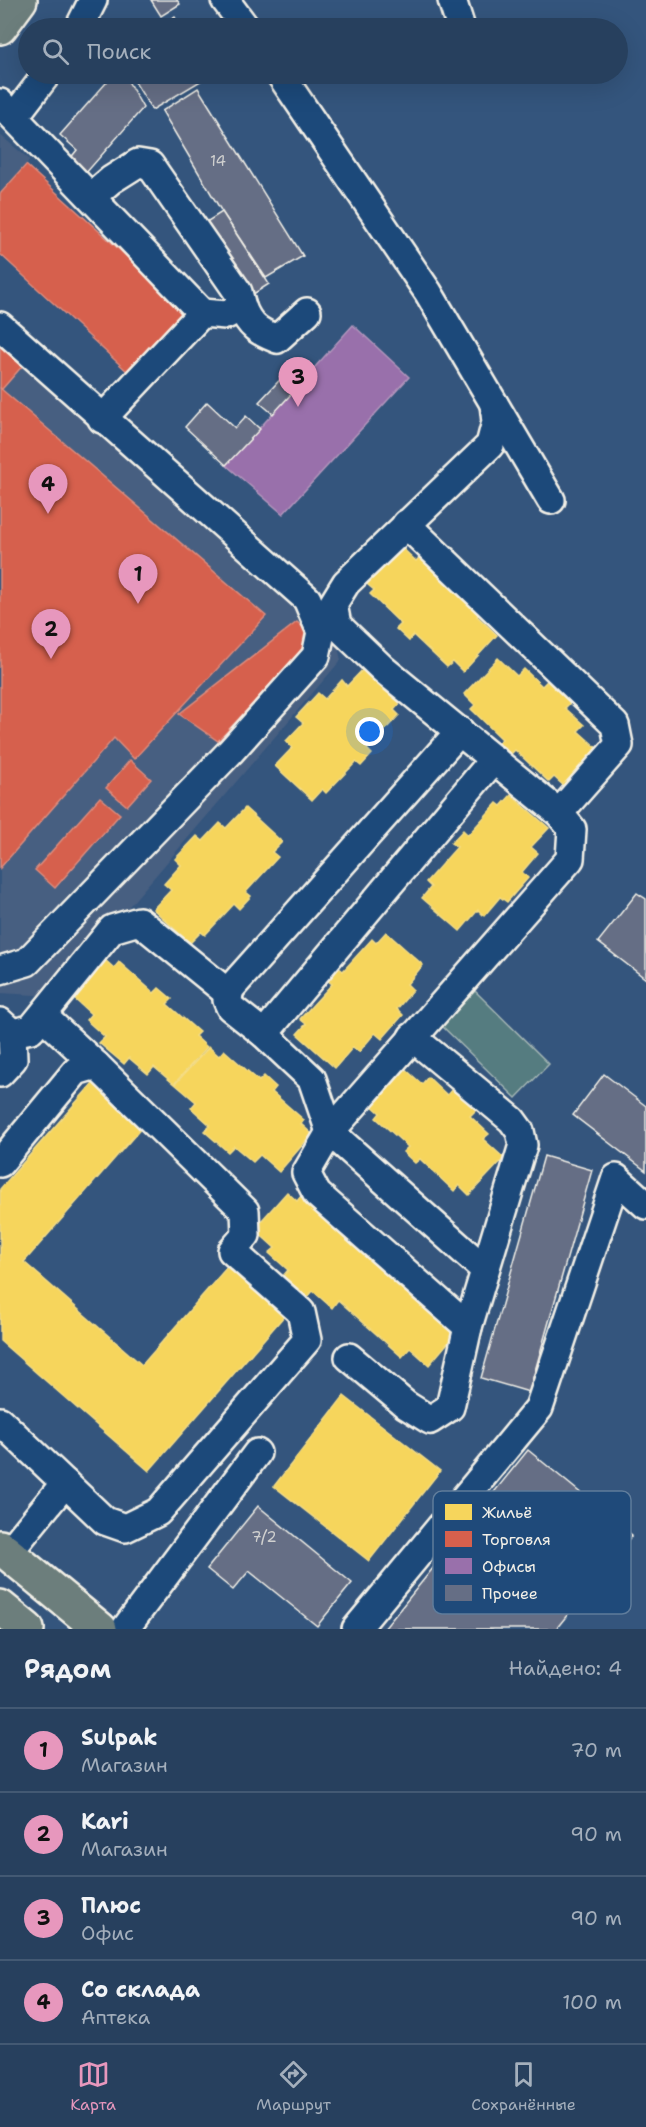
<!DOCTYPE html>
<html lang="ru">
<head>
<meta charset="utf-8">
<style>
	body { margin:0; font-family:"Shantell Sans",sans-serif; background:#2f4764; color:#f1f3f6 }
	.you { position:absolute; left:370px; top:732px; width:21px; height:21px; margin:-15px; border:4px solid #fff; border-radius:50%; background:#1a73e8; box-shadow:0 0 0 9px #1a73e833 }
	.badge { display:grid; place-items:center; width:39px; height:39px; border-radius:50%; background:#e797bd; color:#111; font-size:20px; font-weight:700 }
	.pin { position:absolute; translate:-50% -50px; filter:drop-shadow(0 2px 3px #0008) }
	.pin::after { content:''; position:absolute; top:32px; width:21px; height:18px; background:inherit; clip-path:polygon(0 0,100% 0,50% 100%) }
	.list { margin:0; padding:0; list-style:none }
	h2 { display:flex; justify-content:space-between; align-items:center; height:78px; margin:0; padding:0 24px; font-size:26px }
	h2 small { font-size:20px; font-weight:400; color:#a4afbc }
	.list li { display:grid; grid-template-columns:39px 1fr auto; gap:18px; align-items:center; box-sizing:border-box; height:84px; padding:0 24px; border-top:2px solid #435973 }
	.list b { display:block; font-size:22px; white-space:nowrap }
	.list p { margin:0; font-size:20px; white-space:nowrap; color:#a4afbc }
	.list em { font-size:20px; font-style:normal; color:#a4afbc }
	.icon { flex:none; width:33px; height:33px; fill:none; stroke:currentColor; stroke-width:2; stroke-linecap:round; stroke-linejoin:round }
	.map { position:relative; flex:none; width:646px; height:1629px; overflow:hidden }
	.search { position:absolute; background:#27405e; box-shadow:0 6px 24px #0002; left:18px; right:18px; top:18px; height:66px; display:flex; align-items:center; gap:15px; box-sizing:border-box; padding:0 21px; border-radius:33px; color:#a4afbc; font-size:22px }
	.sheet { height:414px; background:#27405e }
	nav { display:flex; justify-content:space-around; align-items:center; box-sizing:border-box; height:84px; border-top:2px solid #435973; background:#27405e; font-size:16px; color:#a4afbc }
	nav a { display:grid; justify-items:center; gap:3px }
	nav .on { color:#e797bd }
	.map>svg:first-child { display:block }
	.built { fill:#475f81 }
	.green { fill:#557b80; stroke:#a4b6b4; stroke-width:1.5 }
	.homes { fill:#f6d55c; stroke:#f5dd86; stroke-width:1.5 }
	.shops { fill:#d6604d; stroke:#df8c7c; stroke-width:1.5 }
	.offices { fill:#9970ab; stroke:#b497bd; stroke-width:1.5 }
	.building { fill:#656e85; stroke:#f4f1e8; stroke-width:1.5 }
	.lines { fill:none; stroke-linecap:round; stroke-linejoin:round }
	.minor-casing { stroke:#f4f1e8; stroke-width:32 }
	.major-casing { stroke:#f4f1e8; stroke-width:38 }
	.minor { stroke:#1f4a7a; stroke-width:27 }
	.major { stroke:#6c7e7c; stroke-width:33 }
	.labels { text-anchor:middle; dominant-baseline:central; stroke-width:6; stroke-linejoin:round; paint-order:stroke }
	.number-label { font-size:15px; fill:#d0d0cf }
	.key { fill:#1f4a7a; stroke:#5f7c9b; stroke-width:1.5 }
	.key-label { font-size:16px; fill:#f4f1e8 }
</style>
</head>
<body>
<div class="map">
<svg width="646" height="1629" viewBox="0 0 646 1629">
	<rect width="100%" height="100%" fill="#34557d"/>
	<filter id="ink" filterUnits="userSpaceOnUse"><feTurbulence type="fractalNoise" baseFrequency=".0167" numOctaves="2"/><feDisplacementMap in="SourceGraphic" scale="12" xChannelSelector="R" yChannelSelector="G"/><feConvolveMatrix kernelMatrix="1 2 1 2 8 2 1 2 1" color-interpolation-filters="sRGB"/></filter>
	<g filter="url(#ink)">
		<g class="built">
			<path d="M0 135 30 160 0 194Z"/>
			<path d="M0 311 325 597 341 660 52 996 0 993Z"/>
		</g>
		<path class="green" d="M475 991 549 1064 516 1098 442 1026Z"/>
		<g class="homes">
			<path d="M397 543 416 561 423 554 482 611 477 616 497 635 463 672 453 662 447 667 413 635 409 641 396 629 401 624 370 594 374 590 362 580Z"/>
			<path d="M498 658 517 676 524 669 542 686 548 680 571 702 565 708 584 725 578 731 598 749 564 786 554 777 549 782 515 750 510 755 498 743 502 739 471 709 475 705 464 694Z"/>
			<path d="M366 666 403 700 394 710 399 715 367 749 372 754 361 766 356 762 326 793 322 789 312 800 275 766 292 748 286 741 303 723 296 717 318 693 325 699 342 680 347 686Z"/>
			<path d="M511 795 549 828 531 847 538 853 522 872 528 878 507 902 500 897 484 916 478 910 460 931 422 898 431 887 426 882 457 847 451 843 463 830 468 835 497 803 501 806Z"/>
			<path d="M245 808 282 842 272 852 278 857 246 892 251 896 239 909 234 904 205 935 201 932 190 943 153 909 171 890 164 884 181 865 175 859 197 836 203 841 220 823 226 828Z"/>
			<path d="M386 932 423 965 407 984 413 990 397 1009 403 1015 382 1039 375 1033 359 1052 353 1047 335 1068 297 1034 306 1024 300 1019 332 984 327 980 338 967 343 971 372 939 376 943Z"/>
			<path d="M104 959 114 968 119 962 154 993 159 988 172 999 167 1004 199 1032 195 1036 207 1047 174 1084 154 1067 148 1074 129 1058 124 1064 99 1043 105 1037 86 1020 91 1014 71 996Z"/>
			<path d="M209 1047 219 1056 224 1050 259 1081 264 1076 276 1087 272 1092 304 1120 301 1124 312 1134 279 1172 260 1155 253 1162 234 1146 228 1152 204 1131 210 1125 191 1108 196 1102 175 1084Z"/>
			<path d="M403 1067 422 1084 428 1077 447 1095 453 1088 476 1110 470 1116 489 1134 483 1139 504 1158 469 1195 459 1185 454 1191 420 1159 415 1163 403 1152 408 1147 376 1118 380 1113 369 1103Z"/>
			<path d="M93 1083 143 1126 24 1262 142 1365 228 1266 285 1315 149 1471 0 1341V1189Z"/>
			<path d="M287 1192 297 1201 302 1195 382 1265 379 1269 423 1308 432 1298 463 1325 429 1365 410 1348 402 1357 338 1300 332 1308 313 1291 307 1298 283 1276 288 1270 269 1253 275 1248 254 1229Z"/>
			<path d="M344 1396 440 1471 369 1561 274 1486Z"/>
		</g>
		<g class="shops">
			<path d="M26 165 187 311 129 373 0 254V194Z"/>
			<path d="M0 343 24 364 2 389 0 388Z"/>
			<path d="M0 388 266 616 134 759 114 738 0 868Z"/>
			<path d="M297 622 314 637 218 741 179 714Z"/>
			<path d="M130 760 151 779 127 806 106 788Z"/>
			<path d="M100 797 120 814 55 888 35 870Z"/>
		</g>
		<path class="offices" d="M353 325 409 377 283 514 226 465Z"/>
		<g class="building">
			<path d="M151 0H177L180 4 161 16Z"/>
			<path d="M175 17 181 28H156Z"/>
			<path d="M114 74H124L143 108 85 174 69 160 77 150 60 135Z"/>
			<path d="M130 74H208L209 76 152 110Z"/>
			<path d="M198 88 303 256 266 278 222 212 162 111Z"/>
			<path d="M222 212 269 284 236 305 189 233Z"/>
			<path d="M292 367 305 379 273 414 259 402Z"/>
			<path d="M207 402 235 428 246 416 260 429 226 465 185 427Z"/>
			<path d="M637 893 646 899V979L598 942Z"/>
			<path d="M604 1074 646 1106V1171L573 1115Z"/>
			<path d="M544 1156 592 1170 529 1392 481 1378Z"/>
			<path d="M528 1450 632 1535 556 1629H384Z"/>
			<path d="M258 1506 352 1583 317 1626 249 1571 233 1590 207 1569Z"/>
		</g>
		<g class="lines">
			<defs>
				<g id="minor">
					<path d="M225 0 246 28"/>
					<path d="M452 0 461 28"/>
					<path d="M79 28 93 0"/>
					<path d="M280 74 428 292 551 500"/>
					<path d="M0 103 202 313"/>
					<path d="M14 117 47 74"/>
					<path d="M91 197 111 180 138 163 150 165 238 292 242 307 226 315 202 313 102 419"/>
					<path d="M242 307C249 326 259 332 277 339L307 312"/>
					<path d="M0 326 307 599 321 632 316 656 230 752 27 962 0 970"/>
					<path d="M406 524 615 725 619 745 559 813"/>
					<path d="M460 731 230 989 227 1000 230 1007 264 1034 312 1079 330 1132 484 1269"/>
					<path d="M43 1016 96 1065"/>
					<path d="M0 1022 12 1033 13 1059 0 1073"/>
					<path d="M12 1033 31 1029 112 929 139 921 229 994"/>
					<path d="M264 1034 494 759"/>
					<path d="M0 1163 76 1071 96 1065 245 1211 246 1235 232 1251 301 1312 307 1340 158 1512 125 1528 105 1521 0 1421"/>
					<path d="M468 1327 317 1194 306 1173 330 1132 570 859 572 829 559 813 384 670 337 625 333 604 346 583 490 445 496 422 494 404"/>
					<path d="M349 1357 406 1405 430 1420 450 1407 468 1327 523 1145 520 1131 512 1120 412 1037"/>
					<path d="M8 1553 65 1483"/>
					<path d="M125 1629 257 1453"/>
					<path d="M356 1629 539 1408 616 1178 646 1205"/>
				</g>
				<g id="major">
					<path d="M0 27 20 0"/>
					<path d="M0 1547 100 1629"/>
					<path d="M0 1607 27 1629"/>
				</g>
			</defs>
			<use href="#minor" class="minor-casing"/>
			<use href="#major" class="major-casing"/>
			<use href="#minor" class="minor"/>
			<use href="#major" class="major"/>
		</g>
	</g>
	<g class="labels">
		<g class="number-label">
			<text x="218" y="161">14</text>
			<text x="264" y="1537">7/2</text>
		</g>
	</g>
	<rect x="433" y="1491" width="198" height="123" rx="9" class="key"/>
	<rect x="445" y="1504" width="27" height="16" fill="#f6d55c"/>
	<rect x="445" y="1531" width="27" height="16" fill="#d6604d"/>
	<rect x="445" y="1558" width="27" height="16" fill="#9970ab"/>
	<rect x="445" y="1585" width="27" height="16" fill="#656e85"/>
	<g class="key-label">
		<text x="482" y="1518">Жильё</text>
		<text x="482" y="1545">Торговля</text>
		<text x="482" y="1572">Офисы</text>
		<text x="482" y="1599">Прочее</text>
	</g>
</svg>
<div class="you"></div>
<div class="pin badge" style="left:138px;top:604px">1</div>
<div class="pin badge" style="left:51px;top:659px">2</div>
<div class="pin badge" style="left:298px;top:407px">3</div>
<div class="pin badge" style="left:48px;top:514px">4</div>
<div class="search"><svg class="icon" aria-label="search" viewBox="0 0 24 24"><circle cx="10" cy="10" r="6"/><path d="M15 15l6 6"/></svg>Поиск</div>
</div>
<section class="sheet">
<h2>Рядом<small>Найдено: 4</small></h2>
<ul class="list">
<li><span class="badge">1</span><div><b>Sulpak</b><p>Магазин</p></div><em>70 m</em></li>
<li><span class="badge">2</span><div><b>Kari</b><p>Магазин</p></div><em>90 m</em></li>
<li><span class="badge">3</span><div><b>Плюс</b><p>Офис</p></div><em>90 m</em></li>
<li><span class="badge">4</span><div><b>Со склада</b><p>Аптека</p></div><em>100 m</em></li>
</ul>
</section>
<nav>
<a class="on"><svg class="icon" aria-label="map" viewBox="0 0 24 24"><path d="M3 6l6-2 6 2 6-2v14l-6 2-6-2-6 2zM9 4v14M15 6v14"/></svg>Карта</a>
<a><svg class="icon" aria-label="directions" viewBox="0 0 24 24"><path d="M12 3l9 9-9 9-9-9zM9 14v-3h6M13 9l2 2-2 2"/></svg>Маршрут</a>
<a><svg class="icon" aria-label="saved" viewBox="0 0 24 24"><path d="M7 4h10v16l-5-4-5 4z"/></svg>Сохранённые</a>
</nav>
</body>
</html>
